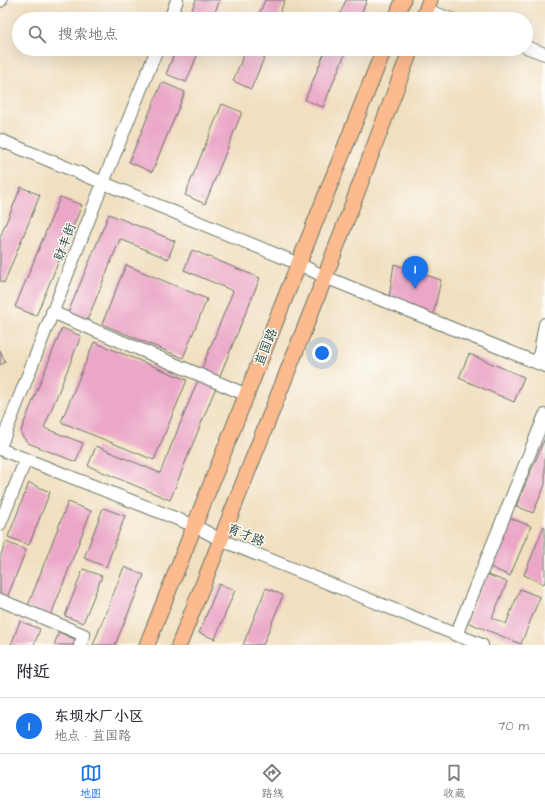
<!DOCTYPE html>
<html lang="zh">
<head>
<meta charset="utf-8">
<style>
	body { margin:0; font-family:"Architects Daughter","LXGW WenKai TC",sans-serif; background:#f7f7f7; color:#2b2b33 }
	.you { position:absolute; left:322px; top:353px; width:14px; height:14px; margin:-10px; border:3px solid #fff; border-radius:50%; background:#1a73e8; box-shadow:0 0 0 6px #1a73e833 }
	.badge { display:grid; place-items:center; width:26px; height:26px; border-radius:50%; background:#1a73e8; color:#fff; font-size:13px; font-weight:700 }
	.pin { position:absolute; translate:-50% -33px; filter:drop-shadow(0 1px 2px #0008) }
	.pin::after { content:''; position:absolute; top:21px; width:14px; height:12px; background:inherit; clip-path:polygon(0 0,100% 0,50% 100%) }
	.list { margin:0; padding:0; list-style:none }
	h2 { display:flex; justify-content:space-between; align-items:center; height:52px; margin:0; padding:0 16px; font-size:17px }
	h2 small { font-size:13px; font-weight:400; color:#7c7c81 }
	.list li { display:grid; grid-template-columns:26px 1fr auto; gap:12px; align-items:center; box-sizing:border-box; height:56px; padding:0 16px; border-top:1px solid #e1e1e2 }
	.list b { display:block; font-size:15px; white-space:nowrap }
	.list p { margin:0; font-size:13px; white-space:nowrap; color:#7c7c81 }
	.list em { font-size:13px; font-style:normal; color:#7c7c81 }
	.icon { flex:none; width:22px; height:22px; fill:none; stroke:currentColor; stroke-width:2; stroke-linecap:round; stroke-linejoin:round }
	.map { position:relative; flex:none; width:545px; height:645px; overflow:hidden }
	.search { position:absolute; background:#fff; box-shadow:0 4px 16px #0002; left:12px; right:12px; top:12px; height:44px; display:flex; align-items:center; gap:10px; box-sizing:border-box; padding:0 14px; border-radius:22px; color:#7c7c81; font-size:15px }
	.sheet { height:108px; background:#fff }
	nav { display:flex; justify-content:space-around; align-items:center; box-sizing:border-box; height:56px; border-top:1px solid #e1e1e2; background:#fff; font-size:11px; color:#7c7c81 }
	nav a { display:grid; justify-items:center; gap:2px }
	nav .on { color:#1a73e8 }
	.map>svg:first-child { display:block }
	.building { fill:#eba7c7 }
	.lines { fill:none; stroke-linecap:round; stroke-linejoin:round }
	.minor-casing { stroke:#687665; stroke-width:14 }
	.major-casing { stroke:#687665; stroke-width:17 }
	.minor { stroke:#fff; stroke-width:12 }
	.major { stroke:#fcba8e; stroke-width:15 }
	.labels { text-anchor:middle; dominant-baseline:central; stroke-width:3; stroke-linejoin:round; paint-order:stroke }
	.street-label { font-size:13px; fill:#1f3d34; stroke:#fdfcf7 }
</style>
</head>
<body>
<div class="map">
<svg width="545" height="645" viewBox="0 0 545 645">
	<rect width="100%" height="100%" fill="#fdfcf7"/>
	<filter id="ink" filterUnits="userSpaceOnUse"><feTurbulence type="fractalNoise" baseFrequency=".025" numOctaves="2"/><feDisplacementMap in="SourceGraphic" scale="8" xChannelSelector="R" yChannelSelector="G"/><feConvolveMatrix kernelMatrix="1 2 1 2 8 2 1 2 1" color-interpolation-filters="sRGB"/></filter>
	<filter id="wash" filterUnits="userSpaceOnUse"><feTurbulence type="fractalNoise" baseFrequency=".012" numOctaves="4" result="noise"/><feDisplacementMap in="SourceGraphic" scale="16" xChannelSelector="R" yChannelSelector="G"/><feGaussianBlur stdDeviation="0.9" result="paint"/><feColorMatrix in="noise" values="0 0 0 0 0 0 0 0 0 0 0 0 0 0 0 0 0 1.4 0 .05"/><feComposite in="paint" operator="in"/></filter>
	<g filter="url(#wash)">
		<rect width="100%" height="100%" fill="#f1dfc0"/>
		<g id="blocks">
			<g class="building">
				<path d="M196 0H220L212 19H188Z"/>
				<path d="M265 0H285L277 19H257Z"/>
				<path d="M346 0H367L359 19H338Z"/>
				<path d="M176 49H200L186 82 166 74Z"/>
				<path d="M246 49H268L251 89 233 81Z"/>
				<path d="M326 49H347L323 107 305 100Z"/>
				<path d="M162 82 185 92 152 172 129 162Z"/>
				<path d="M222 104 242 112 205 204 185 195Z"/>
				<path d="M21 187 40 195 4 283 0 281V237Z"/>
				<path d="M60 197 82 205 36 316 15 307Z"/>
				<path d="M109 214 175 241 168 259 120 239 87 321 68 313Z"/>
				<path d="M192 250 260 278 219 378 201 370 233 291 184 270Z"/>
				<path d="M394 264 441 280 433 315 389 298Z"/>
				<path d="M126 265 207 299 183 358 102 324Z"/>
				<path d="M62 328 81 336 44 428 83 443 76 462 28 443 23 437 21 433 22 428Z"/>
				<path d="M94 342 187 380 154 460 61 422Z"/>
				<path d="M0 350 5 362 0 365Z"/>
				<path d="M469 354 524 377 514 402 459 378Z"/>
				<path d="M198 380 216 387 170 500 88 466 96 446 160 473Z"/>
				<path d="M545 438V485L533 513 516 506Z"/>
				<path d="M29 483 50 492 29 545 8 537Z"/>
				<path d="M68 502 91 511 50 618 27 608Z"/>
				<path d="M103 508 125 516 106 567 84 558Z"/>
				<path d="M510 518 531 526 510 576 490 567Z"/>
				<path d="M544 526 545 527V581L544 584 524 575Z"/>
				<path d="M6 542 26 550 7 598 0 595V557Z"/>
				<path d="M124 567 144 575 115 645H93Z"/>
				<path d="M83 569 102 576 83 623 65 616Z"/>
				<path d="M486 574 507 582 492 618 506 624 520 589 540 597 521 644 467 622Z"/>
				<path d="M219 584 235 590 215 639 199 633Z"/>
				<path d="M266 588 283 595 263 645H243Z"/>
				<path d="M20 621 40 629 34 645H11Z"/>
				<path d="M59 632 76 640 74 645H54Z"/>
			</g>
		</g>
	</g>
	<g filter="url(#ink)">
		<use href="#blocks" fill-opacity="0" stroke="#687665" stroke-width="1"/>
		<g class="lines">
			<defs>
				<g id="minor">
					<path d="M0 1 1 0"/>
					<path d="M426 10 451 19"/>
					<path d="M170 19 177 0"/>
					<path d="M526 47 545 54"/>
					<path d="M0 140 299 264 325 277 545 366"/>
					<path d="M52 312 247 395"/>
					<path d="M538 363 545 324"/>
					<path d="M0 447 103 183 157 49"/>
					<path d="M0 449 195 526 221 540 482 645"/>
					<path d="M0 524 26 459"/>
					<path d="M0 600 84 635 80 645"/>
					<path d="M456 635 545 415"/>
				</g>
				<g id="major">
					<path d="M396 19 403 0"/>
					<path d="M423 19 430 0"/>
					<path d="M147 645 384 49"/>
					<path d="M179 645 325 277 411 49"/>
				</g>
			</defs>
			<use href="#minor" class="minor-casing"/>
			<use href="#major" class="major-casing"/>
			<use href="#minor" class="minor"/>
			<use href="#major" class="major"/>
		</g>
	</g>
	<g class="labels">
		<g class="street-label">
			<text transform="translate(65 242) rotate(-69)">财丰街</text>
			<text transform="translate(266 347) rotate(-68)">苴国路</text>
			<text transform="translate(246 535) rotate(22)">育才路</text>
		</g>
	</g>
</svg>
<div class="you"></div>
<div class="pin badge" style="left:415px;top:289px">1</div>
<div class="search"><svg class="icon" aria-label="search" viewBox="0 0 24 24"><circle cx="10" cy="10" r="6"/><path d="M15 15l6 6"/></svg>搜索地点</div>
</div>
<section class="sheet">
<h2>附近<small></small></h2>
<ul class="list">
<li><span class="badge">1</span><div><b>东坝水厂小区</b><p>地点 · 苴国路</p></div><em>70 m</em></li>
</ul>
</section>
<nav>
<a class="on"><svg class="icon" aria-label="map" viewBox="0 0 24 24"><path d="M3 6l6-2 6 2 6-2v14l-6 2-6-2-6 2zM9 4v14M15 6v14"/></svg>地图</a>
<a><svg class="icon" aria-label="directions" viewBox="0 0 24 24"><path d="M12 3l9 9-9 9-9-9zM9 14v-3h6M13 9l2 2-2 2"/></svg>路线</a>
<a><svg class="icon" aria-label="saved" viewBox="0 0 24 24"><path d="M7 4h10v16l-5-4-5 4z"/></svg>收藏</a>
</nav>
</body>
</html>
